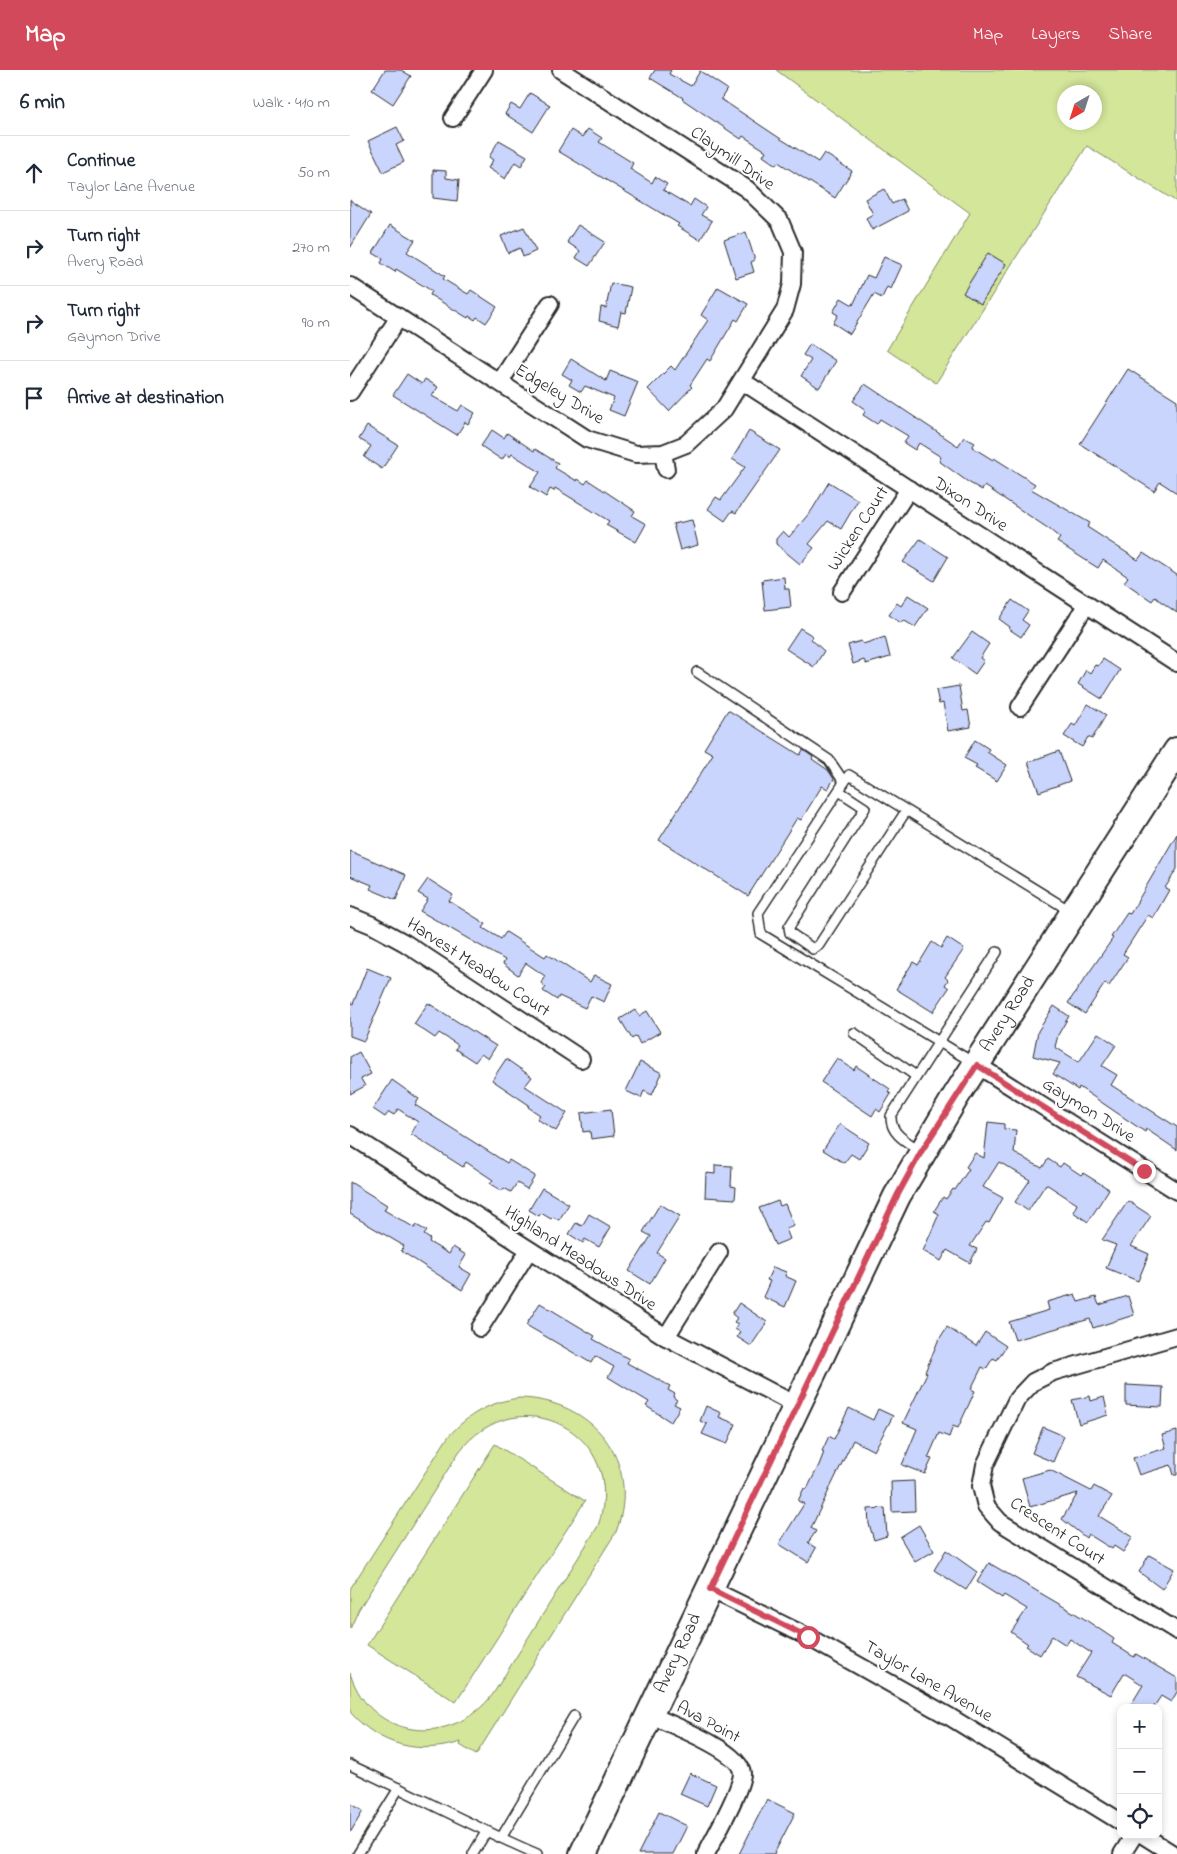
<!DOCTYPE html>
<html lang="en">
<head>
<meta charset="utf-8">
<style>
	body { margin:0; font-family:"Indie Flower",sans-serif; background:#f2f2f3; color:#1f2937 }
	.controls { position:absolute; right:15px; bottom:15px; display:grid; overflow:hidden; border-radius:10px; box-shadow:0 2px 8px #0003 }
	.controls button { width:45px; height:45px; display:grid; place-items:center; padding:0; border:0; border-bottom:1px solid #e0e1e3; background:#fff; color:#1f2937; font:25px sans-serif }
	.compass { position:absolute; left:707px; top:15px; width:45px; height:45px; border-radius:50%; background:#fff; box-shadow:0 2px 8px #0003; rotate:219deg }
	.stop { position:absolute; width:15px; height:15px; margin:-11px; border:4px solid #d1495b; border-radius:50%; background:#fff }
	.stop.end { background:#d1495b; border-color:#fff; box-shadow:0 1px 5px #0008 }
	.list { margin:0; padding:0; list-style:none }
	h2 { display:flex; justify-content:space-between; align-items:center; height:65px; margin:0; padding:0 20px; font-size:21px }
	h2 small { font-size:16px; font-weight:400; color:#747a83 }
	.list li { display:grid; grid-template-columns:32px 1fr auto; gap:15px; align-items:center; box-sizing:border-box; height:75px; padding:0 20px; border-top:1px solid #e0e1e3 }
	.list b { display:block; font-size:19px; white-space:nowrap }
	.list p { margin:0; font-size:16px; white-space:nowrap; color:#747a83 }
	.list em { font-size:16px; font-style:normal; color:#747a83 }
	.icon { flex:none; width:28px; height:28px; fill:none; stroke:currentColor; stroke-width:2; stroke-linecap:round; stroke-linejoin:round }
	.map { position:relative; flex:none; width:827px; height:1784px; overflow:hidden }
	header { display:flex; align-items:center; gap:30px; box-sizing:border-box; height:70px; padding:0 25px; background:#d1495b; color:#fff }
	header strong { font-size:24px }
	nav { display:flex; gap:28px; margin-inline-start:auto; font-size:18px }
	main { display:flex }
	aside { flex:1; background:#fff }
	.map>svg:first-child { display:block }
	.green { fill:#d3e69a; stroke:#7f8862; fill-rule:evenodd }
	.building { fill:#cad5fd; stroke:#2b2b2b }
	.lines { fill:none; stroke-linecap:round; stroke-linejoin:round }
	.service-casing { stroke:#2b2b2b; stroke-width:12 }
	.minor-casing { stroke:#2b2b2b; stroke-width:20 }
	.primary-casing { stroke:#2b2b2b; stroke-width:30 }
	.service { stroke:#fff; stroke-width:9 }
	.minor { stroke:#fff; stroke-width:16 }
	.primary { stroke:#fff; stroke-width:26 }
	.route { stroke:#d1495b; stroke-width:6 }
	.labels { text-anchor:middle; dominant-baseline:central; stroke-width:4; stroke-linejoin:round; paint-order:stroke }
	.street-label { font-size:18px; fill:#2b2b2b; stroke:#fff }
</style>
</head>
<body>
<header>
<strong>Map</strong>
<nav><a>Map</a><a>Layers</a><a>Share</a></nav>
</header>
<main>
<aside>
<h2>6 min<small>Walk · 410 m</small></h2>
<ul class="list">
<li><svg class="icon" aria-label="ahead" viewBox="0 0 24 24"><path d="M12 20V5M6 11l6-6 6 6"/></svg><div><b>Continue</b><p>Taylor Lane Avenue</p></div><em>50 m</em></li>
<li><svg class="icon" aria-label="right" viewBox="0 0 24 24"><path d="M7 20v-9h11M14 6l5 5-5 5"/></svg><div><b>Turn right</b><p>Avery Road</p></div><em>270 m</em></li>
<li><svg class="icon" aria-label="right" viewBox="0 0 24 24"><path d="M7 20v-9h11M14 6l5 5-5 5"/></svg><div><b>Turn right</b><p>Gaymon Drive</p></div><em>90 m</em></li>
<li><svg class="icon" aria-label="arrive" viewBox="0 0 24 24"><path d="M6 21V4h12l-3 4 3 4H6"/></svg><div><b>Arrive at destination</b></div></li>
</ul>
</aside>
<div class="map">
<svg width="827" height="1784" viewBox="0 0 827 1784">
	<rect width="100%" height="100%" fill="#fff"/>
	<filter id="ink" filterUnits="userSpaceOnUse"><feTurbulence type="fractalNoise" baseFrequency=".02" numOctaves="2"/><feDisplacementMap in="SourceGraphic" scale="10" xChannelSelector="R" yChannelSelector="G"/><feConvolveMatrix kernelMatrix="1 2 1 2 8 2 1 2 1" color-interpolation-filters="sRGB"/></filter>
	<g filter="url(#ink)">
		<g class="green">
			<path d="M426 0H827V132L737 76 586 313 537 280 620 143ZM714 22H744V52H714Z"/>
			<path d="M169 1328C242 1329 293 1391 266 1462L126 1685 110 1675 111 1672C69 1685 30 1676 0 1642V1603C21 1671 102 1678 143 1624L248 1456C280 1364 168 1305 109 1382L9 1539 0 1559V1519L98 1367C118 1344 140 1332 169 1328Z"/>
			<path d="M145 1374 235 1431 106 1632 17 1575Z"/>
		</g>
		<g class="building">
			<path d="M35 0H51L61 6 43 34 22 20Z"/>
			<path d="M305 0H321L319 4 341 16 350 1 377 19 371 29 431 69 468 92 474 83 502 101 485 128 428 92 426 95 413 86 416 81 393 66 391 69 332 29 333 28 300 8Z"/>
			<path d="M180 23 200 35 183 62 155 44 161 34 170 39Z"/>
			<path d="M47 57 54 71 46 75 54 92 33 102 18 71Z"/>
			<path d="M238 59 252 68 249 72 283 93 280 99 302 113 305 107 317 114 313 120 340 136 344 129 356 137 351 145 362 151 350 170 327 156 329 154 208 81 221 60 232 67Z"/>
			<path d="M149 70 177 86 171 96 165 92 155 109 138 98 143 90 139 87Z"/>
			<path d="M83 100 96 101V108L109 110 107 131 83 128Z"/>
			<path d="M534 119 542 134 552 129 558 141 522 160 516 148 523 144 515 129Z"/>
			<path d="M0 130 21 144 0 178Z"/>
			<path d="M40 155 65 170 57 182 95 206 93 209 118 224 121 220 147 237 136 253 127 247 125 250 119 246 118 248 80 225 82 221 46 199 45 202 31 193 33 189 23 183Z"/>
			<path d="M228 155 255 172 239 196 226 188 230 181 217 172Z"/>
			<path d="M174 157 186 181 173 187 170 178 158 183 151 166Z"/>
			<path d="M396 162 405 190 401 192 404 202 386 208 374 170Z"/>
			<path d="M638 183 656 194 631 234 613 223Z"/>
			<path d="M534 187 552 195 541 219 537 217 532 228 524 224 500 264 483 253 488 245 483 242 491 228 503 235 517 205 524 208Z"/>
			<path d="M261 213 281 217 276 243 271 242 268 256 249 251 251 237 256 238Z"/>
			<path d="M368 217 398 234 388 251 385 249 360 291 357 289 340 315 342 317 319 341 298 319 321 296 325 300 358 250 351 245Z"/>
			<path d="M460 274 486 291 469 318 451 306 461 290 453 285Z"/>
			<path d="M221 289 256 311 260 301 288 312 274 346 259 340 264 328 235 316 231 322 219 315 222 310 212 304Z"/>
			<path d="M778 299 827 330V423L810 412 804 421 730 374Z"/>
			<path d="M57 304 72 314 75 309 88 317 82 326 108 341 112 335 125 343 118 354 115 352 107 365 43 325Z"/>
			<path d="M515 314 608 376 614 367 625 373 622 377 643 390 644 388 685 414 681 419 740 453 737 457 788 490 793 483 827 505V543L805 527 802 531 774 512 778 507 753 490 748 498 707 472 710 468 699 459 635 416 632 420 618 412 589 391 591 387 569 373 565 380 554 373 558 366 530 349 527 354 513 345 516 340 503 331Z"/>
			<path d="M17 356 48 375 32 399 14 387 21 376 9 369Z"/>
			<path d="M142 360 154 368 157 363 184 381 185 379 208 393 205 398 227 411 228 409 235 414 238 410 285 441 282 446 296 454 286 472 256 455 259 451 205 418 204 421 200 419 196 427 180 417 190 402 162 384 160 387 156 384 152 390 131 376Z"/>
			<path d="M399 361 430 380 386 443 382 441 375 451 358 439 366 427 371 430 395 397 382 389Z"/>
			<path d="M479 412 508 430 491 459 478 451 459 474 464 478 450 494 426 474V469L433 461 439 467 462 440Z"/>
			<path d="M342 450 348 475 330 480 323 454Z"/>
			<path d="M570 469 598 487 584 511 553 492Z"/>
			<path d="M434 507 435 519H439L441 537 415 540 412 510Z"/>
			<path d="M558 525 578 538 565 557 553 550 551 553 539 545 547 533 551 536Z"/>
			<path d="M662 530 678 541 672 550 679 555 671 567 659 559 660 557 649 549Z"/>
			<path d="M450 558 463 566 461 569 474 581 464 597 436 579Z"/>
			<path d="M622 562 639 574 630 588 634 591 625 604 603 588Z"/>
			<path d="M535 567 540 587 516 594 514 590 503 594 498 575 511 571 513 574Z"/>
			<path d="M753 589 770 600 752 629 728 614 736 600 740 603 745 595 748 596Z"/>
			<path d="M609 616 613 641 618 640 621 657 598 661 593 633 589 634 586 620Z"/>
			<path d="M738 634 756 645 742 669 738 667 732 677 714 666 722 654 725 656Z"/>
			<path d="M378 640 450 685 453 680 463 687 462 689 478 700 484 709 478 719 472 716 451 750 447 748 398 826 309 770 363 684 354 679Z"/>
			<path d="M625 670 639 679 637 682 657 695 647 711 625 698 627 695 614 688Z"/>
			<path d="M709 681 720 711 689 722 678 692Z"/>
			<path d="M827 764V799L815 818 819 820 803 848 798 845 773 884 778 887 759 916 755 913 735 944 718 933 763 868 761 867 777 843 780 844Z"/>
			<path d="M0 781 56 805 46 830 20 819 22 815 0 806Z"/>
			<path d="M78 809 103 825 99 831 136 854 133 858 151 869 156 862 195 887 197 884 240 912 244 905 262 914 254 932 241 926 235 938 209 926 207 930 193 921 196 917 191 913 195 906 176 893 168 905 153 894 155 890 70 841 78 829 68 823Z"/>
			<path d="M597 868 614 879 595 907 598 910 595 915 599 918 583 942 546 919 563 892 568 895 582 872 591 878Z"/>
			<path d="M17 898 41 908 14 971 0 966V932L3 934Z"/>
			<path d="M78 933 146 976 138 989 131 984 125 992 105 979 108 975 89 963 85 968 64 954Z"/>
			<path d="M704 936 719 946 708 965 705 977 729 992 748 963 766 975 752 996 767 1005 761 1015 827 1057V1080L796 1059 795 1062 729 1017 728 1020 703 1004 710 993 683 986 688 961Z"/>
			<path d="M285 940 289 946 297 941 310 962 290 974 286 966 282 969 270 949Z"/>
			<path d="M9 982 21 1004 11 1009 15 1016 0 1024V987Z"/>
			<path d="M487 988 504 1000 506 996 540 1019 538 1022 541 1024 530 1042 526 1039 522 1046 471 1012Z"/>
			<path d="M156 989 182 1007 175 1016 217 1043 206 1061 187 1049 190 1045 178 1037 179 1035 142 1010Z"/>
			<path d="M290 992 312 1003 302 1025 294 1021 291 1028 276 1021Z"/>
			<path d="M42 1010 69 1029 65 1035 157 1093 159 1090 185 1106 177 1119 167 1113 161 1122 154 1118 152 1121 140 1114 143 1110 116 1092 113 1097 61 1064 68 1052 48 1039 44 1045 39 1042 35 1047 23 1039Z"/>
			<path d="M261 1039 264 1066 241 1069 240 1061 233 1062 231 1043Z"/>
			<path d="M638 1052 654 1054V1059L666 1060 664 1083 692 1098 698 1089 710 1097 713 1093 731 1105 733 1103 759 1119 738 1152 723 1142 727 1134 696 1114 678 1141 665 1132 680 1110 649 1092 633 1117 653 1128 639 1153 636 1152 620 1176 627 1179 620 1193 597 1180 591 1191 573 1181 589 1144 584 1141 593 1127 596 1129 603 1119 605 1120 619 1099 616 1097 625 1083 634 1088Z"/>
			<path d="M490 1054 519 1073 509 1089 501 1084 494 1093 473 1080Z"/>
			<path d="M365 1095 382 1096 381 1116 386 1117 385 1129 355 1127 356 1103 365 1104Z"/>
			<path d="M0 1112 37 1135 34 1140 65 1158 66 1155 77 1161 74 1165 80 1169 79 1172 99 1184 103 1177 116 1185 109 1197 121 1204 112 1220 51 1181 54 1176 0 1144Z"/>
			<path d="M192 1118 219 1134 209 1150 203 1147 201 1149 191 1143 189 1146 179 1140Z"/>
			<path d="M428 1131 430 1136 435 1134 444 1156 436 1159 440 1169 425 1175 409 1138Z"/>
			<path d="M778 1131 801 1146 781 1176 799 1184 788 1211 756 1198 766 1175 752 1170Z"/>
			<path d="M310 1134 330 1146 307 1183 315 1188 300 1214 279 1201 301 1166 293 1162Z"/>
			<path d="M239 1144 261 1157 249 1177 235 1169 233 1173 219 1164 226 1153 232 1156Z"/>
			<path d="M423 1197 436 1202 435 1206 446 1211 435 1237 413 1227 420 1211 417 1210Z"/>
			<path d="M725 1224 728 1232 746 1227 749 1235 778 1226 784 1245 743 1258 740 1249 665 1270 659 1252 699 1240 697 1232Z"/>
			<path d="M190 1233 245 1266 243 1269 279 1289 277 1293 320 1316 318 1320 325 1324 323 1327 327 1330 324 1334 330 1337 321 1352 296 1336 299 1332 258 1307 264 1297 245 1286 241 1293 176 1255Z"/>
			<path d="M389 1233 417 1252 401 1276 387 1267 390 1262 385 1259 388 1254 384 1252 387 1248 382 1244Z"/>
			<path d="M597 1257 626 1276 635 1262 656 1276 647 1290 643 1288 636 1299 632 1297 621 1319 625 1321 608 1358 603 1356 599 1367 589 1363 578 1388 582 1389 575 1404 552 1395 567 1359 553 1353 577 1303 575 1302 588 1271Z"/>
			<path d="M776 1315 813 1317 812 1337 776 1335Z"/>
			<path d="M740 1326 741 1331 754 1327 758 1345 729 1354 722 1330Z"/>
			<path d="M356 1336 371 1343 369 1347 386 1354 377 1374 352 1364 357 1354 350 1351Z"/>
			<path d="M499 1338 523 1350 528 1339 543 1346 524 1381 503 1370 461 1458 466 1461 458 1473 466 1478 458 1492 429 1474 454 1434 448 1431 454 1418 457 1419 469 1395 474 1382 472 1381 479 1366 484 1369Z"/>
			<path d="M693 1357 714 1366 703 1392 682 1383Z"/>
			<path d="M827 1361V1405H824L821 1395 789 1405 783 1388 816 1378 812 1365Z"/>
			<path d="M700 1400 741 1421 744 1416 762 1426 749 1446 783 1467 773 1482 764 1476 762 1479 738 1464 736 1468 712 1449 728 1423 680 1437 672 1408Z"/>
			<path d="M564 1411 565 1441 542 1442 541 1412Z"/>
			<path d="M535 1438 537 1466 524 1470 519 1454 518 1439Z"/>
			<path d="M569 1455 584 1481 565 1492 550 1467Z"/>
			<path d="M596 1480 627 1502 616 1520 584 1500Z"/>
			<path d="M799 1485 824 1499 812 1519 789 1502Z"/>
			<path d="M639 1493 733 1548 764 1569 762 1573 784 1587 786 1584 827 1608V1622L821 1632 811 1626 803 1638H779L793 1615 774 1603 761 1625 726 1607 741 1583 720 1569 716 1575 702 1566 690 1585 676 1576 678 1574 661 1562 677 1539 654 1525 652 1528 627 1512Z"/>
			<path d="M340 1703 366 1715 357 1736 330 1724Z"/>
			<path d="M417 1729 445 1743 424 1784H389Z"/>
			<path d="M0 1733 13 1741 0 1763Z"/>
			<path d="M309 1742 337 1756 323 1784H288Z"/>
		</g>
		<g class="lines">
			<defs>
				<g id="service">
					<path d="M347 602 479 690 494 712"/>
					<path d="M489 721 515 738 439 857 440 863 463 879 469 875 556 741"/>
					<path d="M504 963 566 1006"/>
					<path d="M624 993 411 864 408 843 499 705 722 842"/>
					<path d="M571 1081C557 1072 540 1064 541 1046L647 882"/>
					<path d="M0 1695C63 1724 124 1757 187 1784"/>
					<path d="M151 1768 224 1646"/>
					<path d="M8 1784 49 1718"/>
					<path d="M123 1784 136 1762"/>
				</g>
				<g id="minor">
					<path d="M103 48 134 0"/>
					<path d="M0 216 237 369 286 384 313 383 336 374 374 339 435 240 442 214 443 182 430 151 397 119 211 0"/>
					<path d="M392 311 827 593"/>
					<path d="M150 312 200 234"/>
					<path d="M0 322 49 247"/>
					<path d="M313 383 316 399"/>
					<path d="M492 522 559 419"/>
					<path d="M670 637 737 534"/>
					<path d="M0 846 22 855 55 873 231 989"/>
					<path d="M627 995 827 1121"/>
					<path d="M0 1065 316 1267 446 1335"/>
					<path d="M130 1258 179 1180"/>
					<path d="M827 1266 703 1302 683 1312 667 1329 635 1395 631 1416 636 1436 650 1452 827 1561"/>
					<path d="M316 1267 369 1182"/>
					<path d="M360 1519 458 1567 600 1647 771 1752"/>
					<path d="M300 1645C320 1654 391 1681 392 1703 392 1719 364 1768 356 1784"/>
					<path d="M793 1765 823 1784"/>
					<path d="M772 1784 784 1765"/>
				</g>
				<g id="primary">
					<path id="s1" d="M233 1784 547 1126 606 1026 827 681"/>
				</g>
			</defs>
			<use href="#service" class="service-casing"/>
			<use href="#minor" class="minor-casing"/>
			<use href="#primary" class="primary-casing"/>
			<use href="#service" class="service"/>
			<use href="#minor" class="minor"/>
			<use href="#primary" class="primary"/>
		</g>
	</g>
	<g class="lines" filter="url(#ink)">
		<path class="route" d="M458 1567 360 1519 547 1126 571 1082 627 995 794 1101"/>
	</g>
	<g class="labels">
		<g class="street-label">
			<text transform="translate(382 89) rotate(35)">Claymill Drive</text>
			<text transform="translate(209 325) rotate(31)">Edgeley Drive</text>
			<text transform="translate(620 435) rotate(33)">Dixon Drive</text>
			<text transform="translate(509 459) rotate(-57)">Wicken Court</text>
			<text transform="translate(128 898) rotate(33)">Harvest Meadow Court</text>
			<text stroke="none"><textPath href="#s1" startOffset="942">Avery Road</textPath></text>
			<text transform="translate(738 1041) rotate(32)">Gaymon Drive</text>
			<text transform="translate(230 1189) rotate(33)">Highland Meadows Drive</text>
			<text transform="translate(707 1462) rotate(33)">Crescent Court</text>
			<text stroke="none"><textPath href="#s1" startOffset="222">Avery Road</textPath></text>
			<text transform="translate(578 1612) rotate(30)">Taylor Lane Avenue</text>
			<text transform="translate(358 1653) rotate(28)">Ava Point</text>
		</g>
	</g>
</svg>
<div class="controls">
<button>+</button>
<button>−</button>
<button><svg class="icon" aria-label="locate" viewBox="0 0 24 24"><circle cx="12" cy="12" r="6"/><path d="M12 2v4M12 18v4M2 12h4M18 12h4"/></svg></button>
</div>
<svg class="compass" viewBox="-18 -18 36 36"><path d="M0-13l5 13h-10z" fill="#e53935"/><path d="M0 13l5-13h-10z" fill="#747a83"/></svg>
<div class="stop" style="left:458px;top:1567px"></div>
<div class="stop end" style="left:794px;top:1101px"></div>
</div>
</main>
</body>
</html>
